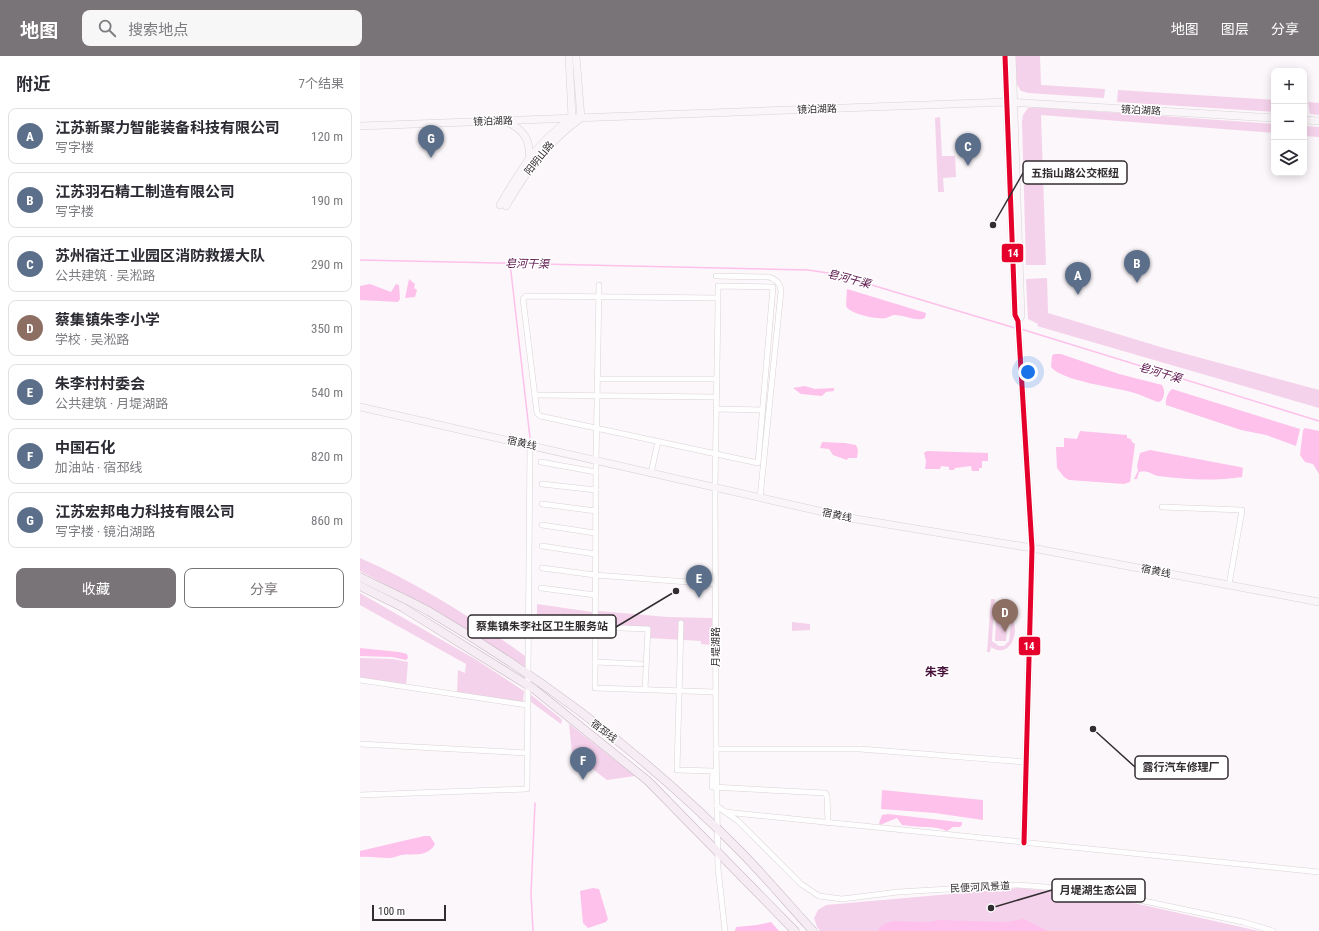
<!DOCTYPE html>
<html lang="zh">
<head>
<meta charset="utf-8">
<style>
	body { margin:0; font-family:"Roboto Condensed","Noto Sans SC",sans-serif; background:#f7f7f7; color:#2b2b33 }
	.controls { position:absolute; right:12px; top:12px; display:grid; overflow:hidden; border-radius:8px; box-shadow:0 2px 10px #0003 }
	.controls button { width:36px; height:36px; display:grid; place-items:center; padding:0; border:0; border-bottom:1px solid #e1e1e2; background:#fff; color:#2b2b33; font:20px sans-serif }
	.scale { position:absolute; left:12px; bottom:10px; width:74px; box-sizing:border-box; padding-left:4px; border:2px solid #322d30; border-top:0; font-size:11px; line-height:14px; white-space:nowrap; color:#322d30; -webkit-text-stroke:3px #fff; paint-order:stroke }
	.you { position:absolute; left:668px; top:316px; width:14px; height:14px; margin:-10px; border:3px solid #fff; border-radius:50%; background:#1a73e8; box-shadow:0 0 0 6px #1a73e833 }
	.badge { display:grid; place-items:center; width:26px; height:26px; border-radius:50%; background:#797477; color:#fff; font-size:13px; font-weight:700 }
	.pin { position:absolute; translate:-50% -33px; filter:drop-shadow(0 1px 2px #0008) }
	.pin::after { content:''; position:absolute; top:21px; width:14px; height:12px; background:inherit; clip-path:polygon(0 0,100% 0,50% 100%) }
	.list { margin:0; padding:0; list-style:none }
	h2 { display:flex; justify-content:space-between; align-items:center; height:52px; margin:0; padding:0 16px; font-size:17px }
	h2 small { font-size:13px; font-weight:400; color:#7c7c81 }
	.list li { display:grid; grid-template-columns:26px 1fr auto; gap:12px; align-items:center; box-sizing:border-box; height:56px; margin:0 8px 8px; padding:0 8px; border:1px solid #e1e1e2; border-radius:8px }
	.list b { display:block; font-size:15px; white-space:nowrap }
	.list p { margin:0; font-size:13px; white-space:nowrap; color:#7c7c81 }
	.list em { font-size:13px; font-style:normal; color:#7c7c81 }
	.actions { display:flex; gap:8px; padding:12px 16px }
	.actions a { flex:1; padding:9px 0; border:1px solid #797477; border-radius:8px; text-align:center; font-size:14px; color:#797477 }
	.actions .main { background:#797477; color:#fff }
	.icon { flex:none; width:22px; height:22px; fill:none; stroke:currentColor; stroke-width:2; stroke-linecap:round; stroke-linejoin:round }
	.map { position:relative; flex:none; width:959px; height:875px; overflow:hidden }
	header { display:flex; align-items:center; gap:24px; box-sizing:border-box; height:56px; padding:0 20px; background:#797477; color:#fff }
	header strong { font-size:19px }
	nav { display:flex; gap:22px; margin-inline-start:auto; font-size:14px }
	.search { width:280px; height:36px; background:#f7f7f7; display:flex; align-items:center; gap:10px; box-sizing:border-box; padding:0 14px; border-radius:8px; color:#7c7c81; font-size:15px }
	main { display:flex }
	aside { flex:1; background:#fff }
	.map>svg:first-child { display:block }
	.green { fill:#f5d2eb; fill-rule:evenodd }
	.water { fill:#fdc1eb }
	.lines { fill:none; stroke-linecap:round; stroke-linejoin:round }
	.stream { stroke:#fdc1eb; stroke-width:1.5 }
	.street-casing { stroke:#d8d3d6; stroke-width:6 }
	.secondary-casing { stroke:#d8d3d6; stroke-width:8 }
	.primary-casing { stroke:#c6b5c1; stroke-width:9 }
	.street { stroke:#fffefe; stroke-width:5 }
	.secondary { stroke:#f9f5f8; stroke-width:7 }
	.primary { stroke:#f5edf3; stroke-width:8 }
	.bus-1-casing { stroke:#fff; stroke-width:8 }
	.bus-1 { stroke:#e4002b; stroke-width:5 }
	.labels { text-anchor:middle; dominant-baseline:central; stroke-width:3; stroke-linejoin:round; paint-order:stroke }
	.street-label { font-size:10px; fill:#322d30; stroke:#fff }
	.water-label { font-size:11px; font-style:italic; fill:#570f48; stroke:#fff }
	.quarter-label { font-size:12px; font-weight:bold; fill:#4a133d; stroke:#fff }
	.leader { fill:none; stroke:#322d30; stroke-width:1.5 }
	.callout-dot { fill:#322d30; stroke:#fff; stroke-width:1.5 }
	.callout { fill:#fff; stroke:#322d30; stroke-width:1.5 }
	.callout-label { font-size:11px; text-anchor:middle; font-weight:bold; fill:#322d30 }
	.line-badge { stroke:#fff; stroke-width:1.5 }
	.badge-label { font-size:11px; text-anchor:middle; font-weight:bold; fill:#fff }
</style>
</head>
<body>
<header>
<strong>地图</strong>
<div class="search"><svg class="icon" aria-label="search" viewBox="0 0 24 24"><circle cx="10" cy="10" r="6"/><path d="M15 15l6 6"/></svg>搜索地点</div>
<nav><a>地图</a><a>图层</a><a>分享</a></nav>
</header>
<main>
<aside>
<h2>附近<small>7个结果</small></h2>
<ul class="list">
<li><span class="badge" style="background:#5c6f8a">A</span><div><b>江苏新聚力智能装备科技有限公司</b><p>写字楼</p></div><em>120 m</em></li>
<li><span class="badge" style="background:#5c6f8a">B</span><div><b>江苏羽石精工制造有限公司</b><p>写字楼</p></div><em>190 m</em></li>
<li><span class="badge" style="background:#5c6f8a">C</span><div><b>苏州宿迁工业园区消防救援大队</b><p>公共建筑 · 吴淞路</p></div><em>290 m</em></li>
<li><span class="badge" style="background:#8d6e63">D</span><div><b>蔡集镇朱李小学</b><p>学校 · 吴淞路</p></div><em>350 m</em></li>
<li><span class="badge" style="background:#5c6f8a">E</span><div><b>朱李村村委会</b><p>公共建筑 · 月堤湖路</p></div><em>540 m</em></li>
<li><span class="badge" style="background:#5c6f8a">F</span><div><b>中国石化</b><p>加油站 · 宿邳线</p></div><em>820 m</em></li>
<li><span class="badge" style="background:#5c6f8a">G</span><div><b>江苏宏邦电力科技有限公司</b><p>写字楼 · 镜泊湖路</p></div><em>860 m</em></li>
</ul>
<div class="actions"><a class="main">收藏</a><a>分享</a></div>
</aside>
<div class="map">
<svg width="959" height="875" viewBox="0 0 959 875">
	<rect width="100%" height="100%" fill="#fcf7fa"/>
	<g class="green">
		<path d="M655 0H680L681 29 745 33 744 42 668 37 661 35 656 27Z"/>
		<path d="M758 34 914 44V56L757 46Z"/>
		<path d="M948 46 959 47V59L950 58Z"/>
		<path d="M675 51 914 68V77L681 59 686 209H666L662 65 663 59 668 52Z"/>
		<path d="M580 61 582 100H595L596 121 583 122 584 136H578L575 62Z"/>
		<path d="M944 70 959 71V81L944 80Z"/>
		<path d="M687 222 688 257 804 292 959 334V352L677 270 678 268 668 263 666 223Z"/>
		<path d="M0 502C59 528 113 562 165 600V612L79 557 0 515Z"/>
		<path d="M0 537 115 603 164 635 163 647 97 638 98 614 105 617 106 608 0 549Z"/>
		<path d="M631 543H635L634 558 643 555C665 561 654 607 631 591L630 596H627ZM645 559 651 566 649 585 644 590H639L632 585 633 565 638 560Z"/>
		<path d="M177 548 232 556V573L177 568Z"/>
		<path d="M238 555 307 561 352 562V589L341 588V585L289 582V572L238 570Z"/>
		<path d="M636 564 648 565 646 585H635Z"/>
		<path d="M432 566 450 568V574L432 575Z"/>
		<path d="M0 602 33 603 48 606 46 630 0 623Z"/>
		<path d="M170 638 199 661 202 664 201 668 171 646Z"/>
		<path d="M209 668 275 720 247 724 212 697Z"/>
		<path d="M658 832 716 837 774 847 899 875H460L457 871 454 862 458 854 466 849Z"/>
	</g>
	<g class="water">
		<path d="M49 223 55 228 54 232 57 234 55 241 45 242Z"/>
		<path d="M10 228 31 236 36 228 39 229 40 243 38 246 0 244V230Z"/>
		<path d="M487 233 566 257 565 262C557 266 544 259 535 259 531 259 530 261 526 262 519 264 489 258 486 250Z"/>
		<path d="M694 298H701L759 318 802 329C805 335 805 340 801 345L798 346C789 343 780 338 771 336 753 331 702 325 691 311L692 300Z"/>
		<path d="M445 330 455 333 474 332V335L466 336 462 340 441 338 433 332Z"/>
		<path d="M812 333 940 373 936 390 906 379 881 374 806 349C805 344 808 336 812 333Z"/>
		<path d="M945 372 959 375V418L953 408 945 406 940 399 943 374Z"/>
		<path d="M720 375 767 379V382L771 383 772 386 775 388 770 426 764 428 709 424 704 421 697 412 696 391H704V382L717 383Z"/>
		<path d="M462 386 485 387 496 389 498 394 497 402H488L487 404 473 399 469 393 460 392Z"/>
		<path d="M790 394 880 411 883 412 882 421C855 425 827 424 799 420 792 419 787 413 779 416L777 423H774L778 415 777 410 780 397Z"/>
		<path d="M567 395 628 397V405H622V412H619V415H612L611 410 595 412 594 414H589V411L581 410 580 413H565L566 405 564 397Z"/>
		<path d="M0 592 39 596 47 598 48 602 46 604 32 601 0 600Z"/>
		<path d="M522 734 623 744V764L575 757 521 753Z"/>
		<path d="M528 758 598 766H602V769L600 771H593L587 775C575 769 556 772 542 769L537 762 520 769 519 767 522 759Z"/>
		<path d="M64 780H70L75 788C67 802 54 797 41 799 37 800 33 802 29 802 19 802 10 800 0 801V795Z"/>
		<path d="M233 832 239 833 248 863 246 866 228 872 223 867 220 835Z"/>
		<path d="M664 863 688 875H518L520 871 526 867 534 865 566 866 580 864 645 866Z"/>
		<path d="M411 866 419 875H375L376 871 397 869Z"/>
	</g>
	<g class="lines">
		<g class="stream">
			<path d="M0 204 448 214 475 218 655 272"/>
			<path d="M150 207 170 382"/>
			<path d="M661 273 959 365"/>
			<path d="M173 875 171 837 175 747"/>
		</g>
		<defs>
			<g id="street">
				<path d="M356 220 409 221C417 224 420 227 421 235L400 442"/>
				<path d="M239 229 236 404 235 632 355 636"/>
				<path d="M358 242 166 240 163 243 177 357 180 360C253 376 326 391 398 407L413 231 358 230V248C357 309 356 370 355 431L356 691 358 812 365 875"/>
				<path d="M237 323H357"/>
				<path d="M175 339 356 341"/>
				<path d="M356 353 403 354"/>
				<path d="M181 406 236 416"/>
				<path d="M291 417 298 385"/>
				<path d="M182 428 236 434"/>
				<path d="M182 448 236 455"/>
				<path d="M802 451 882 454 869 529"/>
				<path d="M182 469 235 477"/>
				<path d="M182 490 235 498"/>
				<path d="M182 512 235 519 355 528"/>
				<path d="M181 532 235 539"/>
				<path d="M321 567 317 714 353 715 352 731 465 737 467 740 468 767"/>
				<path d="M180 571 235 575"/>
				<path d="M235 571 288 573 285 633"/>
				<path d="M235 606 281 608"/>
				<path d="M0 624 167 649"/>
				<path d="M0 688 167 697"/>
				<path d="M356 693H500L666 706"/>
				<path d="M0 739 167 733 170 389"/>
				<path d="M357 750 378 765 441 828 459 840 482 843 538 836 657 829 714 833 784 845 883 866 913 875"/>
				<path d="M365 756 959 816"/>
			</g>
			<g id="secondary">
				<path d="M209 0 212 62"/>
				<path d="M645 0 655 259 658 265 672 492 664 787"/>
				<path d="M652 0 661 260 658 265"/>
				<path d="M944 64 959 65"/>
				<path d="M145 65C163 73 171 83 169 103"/>
				<path d="M0 70 647 46 914 62"/>
				<path d="M140 149C161 113 177 86 212 62"/>
				<path d="M146 150C166 115 188 86 221 62L216 0"/>
				<path d="M0 351 490 462 672 492 959 546"/>
			</g>
			<g id="primary">
				<path d="M0 521C23 533 47 543 70 556 181 621 287 701 378 793 404 819 428 848 453 875"/>
				<path d="M0 530 42 551 174 633 288 725 435 875"/>
			</g>
		</defs>
		<use href="#street" class="street-casing"/>
		<use href="#secondary" class="secondary-casing"/>
		<use href="#primary" class="primary-casing"/>
		<use href="#street" class="street"/>
		<use href="#secondary" class="secondary"/>
		<use href="#primary" class="primary"/>
		<defs>
			<path id="bus-1" d="M645 0 655 259 658 265 672 492 664 787"/>
		</defs>
		<use href="#bus-1" class="bus-1-casing"/>
		<use href="#bus-1" class="bus-1"/>
	</g>
	<g class="labels">
		<g class="street-label">
			<text transform="translate(457 53) rotate(-2)">镜泊湖路</text>
			<text transform="translate(781 54) rotate(3)">镜泊湖路</text>
			<text transform="translate(133 65) rotate(-2)">镜泊湖路</text>
			<text transform="translate(179 102) rotate(-51)">阳明山路</text>
			<text transform="translate(162 387) rotate(13)">宿黄线</text>
			<text transform="translate(477 459) rotate(12)">宿黄线</text>
			<text transform="translate(796 515) rotate(11)">宿黄线</text>
			<text transform="translate(355 591) rotate(-90)">月堤湖路</text>
			<text transform="translate(244 675) rotate(38)">宿邳线</text>
			<text transform="translate(620 831) rotate(-3)">民便河风景道</text>
		</g>
		<g class="water-label">
			<text transform="translate(167 208) rotate(1)">皂河干渠</text>
			<text transform="translate(489 223) rotate(15)">皂河干渠</text>
			<text transform="translate(800 317) rotate(17)">皂河干渠</text>
		</g>
		<g class="quarter-label">
			<text x="577" y="616">朱李</text>
		</g>
	</g>
	<path class="leader" d="M633 169L663 117M316 535L256 571M733 673L775 711M631 852L692 834"/>
	<g class="callout-dot">
		<circle cx="633" cy="169" r="4"/>
		<circle cx="316" cy="535" r="4"/>
		<circle cx="733" cy="673" r="4"/>
		<circle cx="631" cy="852" r="4"/>
	</g>
	<g class="callout">
		<rect x="663" y="105" width="104" height="23" rx="4"/>
		<rect x="108" y="559" width="148" height="23" rx="4"/>
		<rect x="775" y="700" width="93" height="23" rx="4"/>
		<rect x="692" y="823" width="93" height="23" rx="4"/>
	</g>
	<g class="callout-label">
		<text x="715" y="121">五指山路公交枢纽</text>
		<text x="182" y="574">蔡集镇朱李社区卫生服务站</text>
		<text x="821" y="715">露行汽车修理厂</text>
		<text x="738" y="838">月堤湖生态公园</text>
	</g>
	<g class="line-badge">
		<rect x="641" y="187" width="23" height="20" rx="4" fill="#e4002b"/>
		<rect x="658" y="580" width="23" height="20" rx="4" fill="#e4002b"/>
	</g>
	<g class="badge-label">
		<text x="653" y="201">14</text>
		<text x="669" y="594">14</text>
	</g>
</svg>
<div class="controls">
<button>+</button>
<button>−</button>
<button><svg class="icon" aria-label="layers" viewBox="0 0 24 24"><path d="M12 4l9 5-9 5-9-5zM3 14l9 5 9-5"/></svg></button>
</div>
<div class="scale">100 m</div>
<div class="you"></div>
<div class="pin badge" style="left:718px;top:239px;background:#5c6f8a">A</div>
<div class="pin badge" style="left:777px;top:227px;background:#5c6f8a">B</div>
<div class="pin badge" style="left:608px;top:110px;background:#5c6f8a">C</div>
<div class="pin badge" style="left:645px;top:576px;background:#8d6e63">D</div>
<div class="pin badge" style="left:339px;top:542px;background:#5c6f8a">E</div>
<div class="pin badge" style="left:223px;top:724px;background:#5c6f8a">F</div>
<div class="pin badge" style="left:71px;top:102px;background:#5c6f8a">G</div>
</div>
</main>
</body>
</html>
